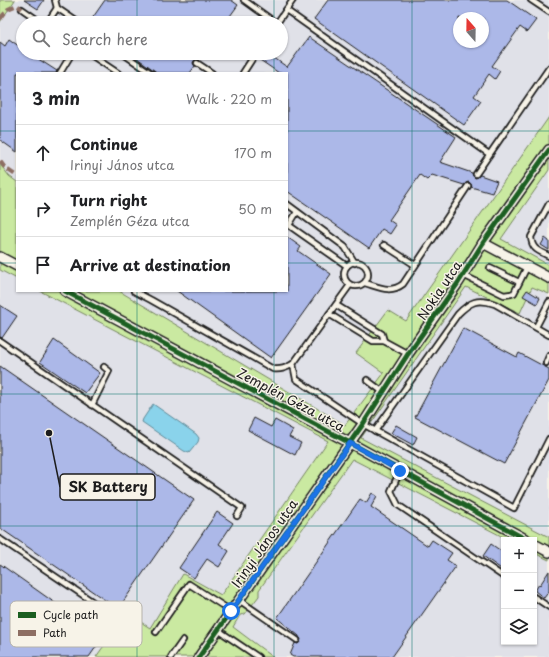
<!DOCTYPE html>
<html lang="en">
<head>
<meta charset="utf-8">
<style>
	body { margin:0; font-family:"Playpen Sans",sans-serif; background:#f6f6f6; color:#202124 }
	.controls { position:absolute; right:12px; bottom:12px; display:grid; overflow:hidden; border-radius:0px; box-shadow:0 1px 3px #0004 }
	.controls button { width:36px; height:36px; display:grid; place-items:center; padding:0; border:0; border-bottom:1px solid #e0e0e0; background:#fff; color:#202124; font:20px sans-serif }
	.compass { position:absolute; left:453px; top:12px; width:36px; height:36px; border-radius:50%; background:#fff; box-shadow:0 1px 3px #0004; rotate:340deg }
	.stop { position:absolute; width:12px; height:12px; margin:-9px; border:3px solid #1a73e8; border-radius:50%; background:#fff }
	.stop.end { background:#1a73e8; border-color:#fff; box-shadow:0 1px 4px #0008 }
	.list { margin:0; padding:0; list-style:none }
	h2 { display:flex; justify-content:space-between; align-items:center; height:52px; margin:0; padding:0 16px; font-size:17px }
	h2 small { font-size:13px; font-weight:400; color:#757577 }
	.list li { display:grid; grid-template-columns:26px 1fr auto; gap:12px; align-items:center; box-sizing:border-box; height:56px; padding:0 16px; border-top:1px solid #e0e0e0 }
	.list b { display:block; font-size:15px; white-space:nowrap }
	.list p { margin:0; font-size:13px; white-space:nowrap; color:#757577 }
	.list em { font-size:13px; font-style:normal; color:#757577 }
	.icon { flex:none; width:22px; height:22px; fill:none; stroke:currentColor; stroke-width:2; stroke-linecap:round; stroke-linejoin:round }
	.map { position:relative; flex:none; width:549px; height:657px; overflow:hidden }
	.search { position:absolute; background:#fff; box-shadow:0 1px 3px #0004; left:16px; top:16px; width:272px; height:44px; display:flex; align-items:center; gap:10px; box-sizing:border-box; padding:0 14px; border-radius:22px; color:#757577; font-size:15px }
	.panel { position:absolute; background:#fff; box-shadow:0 1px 3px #0004; left:16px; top:72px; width:272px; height:220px; border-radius:0px }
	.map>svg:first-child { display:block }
	.built { fill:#e0e1e8; fill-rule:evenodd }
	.green { fill:#cae9a1; stroke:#73825e }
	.water { fill:#8ad3eb; stroke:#5e8a98 }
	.building { fill:#acb8e8; stroke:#1c1c1c; fill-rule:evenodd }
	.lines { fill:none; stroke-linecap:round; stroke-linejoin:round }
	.service-casing { stroke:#1c1c1c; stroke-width:8 }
	.minor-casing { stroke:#1c1c1c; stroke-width:12 }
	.service { stroke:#f7f3e8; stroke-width:4.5 }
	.minor { stroke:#f7f3e8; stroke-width:9 }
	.quiet { stroke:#8d6e63; stroke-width:4; stroke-dasharray:8 4; stroke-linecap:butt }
	.cycleway-casing { stroke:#f7f3e8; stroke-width:8 }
	.cycleway { stroke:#1b5e20; stroke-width:5 }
	.route { stroke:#1a73e8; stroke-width:5 }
	.grid { fill:none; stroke:#0f766e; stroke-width:1; stroke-opacity:0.55 }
	.labels { text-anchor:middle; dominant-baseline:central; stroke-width:3; stroke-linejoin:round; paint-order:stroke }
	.street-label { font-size:13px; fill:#1c1c1c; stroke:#f7f3e8 }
	.key { fill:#f7f3e8; stroke:#b5b2ab; stroke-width:1 }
	.key-label { font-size:11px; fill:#1c1c1c }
	.leader { fill:none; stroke:#1c1c1c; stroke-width:1.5 }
	.callout-dot { fill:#1c1c1c; stroke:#f7f3e8; stroke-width:1.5 }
	.callout { fill:#f7f3e8; stroke:#1c1c1c; stroke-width:1.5 }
	.callout-label { font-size:14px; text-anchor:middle; font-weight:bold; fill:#1c1c1c }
</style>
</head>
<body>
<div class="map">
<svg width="549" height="657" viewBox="0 0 549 657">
	<rect width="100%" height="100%" fill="#f7f3e8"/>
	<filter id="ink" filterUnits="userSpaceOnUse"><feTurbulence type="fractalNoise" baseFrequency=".025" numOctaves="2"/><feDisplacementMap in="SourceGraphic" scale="8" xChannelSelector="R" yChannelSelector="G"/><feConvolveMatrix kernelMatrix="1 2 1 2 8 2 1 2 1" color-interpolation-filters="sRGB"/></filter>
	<g filter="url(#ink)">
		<g class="built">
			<path d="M15 0H549V117L406 322 356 353 384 372 345 425 119 291H287V73H17V182L9 176 0 164V22ZM459 18H483V42H459ZM23 23H281V53H23Z"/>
			<path d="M549 170V265L501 239Z"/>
			<path d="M0 270 17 279V291H40L328 441 221 595 183 574 150 629 127 613 96 657H0Z"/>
			<path d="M466 286 520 313 532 286 549 294 545 304 549 306V537L361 438Z"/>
			<path d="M352 459 509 540H504V642H534V553L549 560V657H273L233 627 240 615 259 596V591Z"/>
		</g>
		<g class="green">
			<path d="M0 0H15L0 22Z"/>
			<path d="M549 117V170L501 239 549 265V294L532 287 520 313 466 287 361 438 549 537V560L534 553V540H509L352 459 259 590V596L245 614 240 615 233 627 273 657H96L127 613 150 628 183 574 221 595 328 441 40 291H119L345 425 384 373 356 353 388 310 406 321Z"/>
			<path d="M0 164 9 176 17 182V279L0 270Z"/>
		</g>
		<path class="water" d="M153 404 196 434 199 438 198 442 189 453 184 451 142 422 143 419Z"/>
		<g class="building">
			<path d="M24 0H44L38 9Z"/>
			<path d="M105 0H231L238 5 225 23H89Z"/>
			<path d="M328 0H507L536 20 527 32 520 27 492 66 500 71 495 79 489 74 474 96 481 101 464 125 314 19ZM459 18H483V42H459Z"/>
			<path d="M309 37 456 137 440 162 472 173 473 176 475 178 478 177 480 175 497 181 492 193 471 187V184L469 182 466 183 464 185 432 175 427 180 420 175 389 220 396 225 390 234 382 229 369 248 287 191V73H279L257 58V55L256 53H267L287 67Z"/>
			<path d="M9 39 23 49V53H29L57 71 56 73H17V152L0 140V42L5 46Z"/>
			<path d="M130 53H204L199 60 197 59 194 61 193 63 195 66 190 73H158Z"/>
			<path d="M287 237 301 247 298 251 331 274 271 358 177 291H287Z"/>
			<path d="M545 238 549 241V250L541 245Z"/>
			<path d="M527 290 540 298 537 304 523 296Z"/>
			<path d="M0 305 17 316 2 338 0 337Z"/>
			<path d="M463 328 517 357 519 353 549 369V380L504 464 415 417Z"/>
			<path d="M54 340 100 373 85 393 40 362Z"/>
			<path d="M0 366 194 500 118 609 0 528Z"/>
			<path d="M254 418 271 427 275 420 293 430 289 437 301 443 295 455 248 430Z"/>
			<path d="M396 425 417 437 413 445 391 433Z"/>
			<path d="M372 493 377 496 371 507 428 546 432 540 452 553 447 560 456 566 392 657H293L290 655 295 643 298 644 300 642 301 639 299 637V636L277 618 360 499 366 503Z"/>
			<path d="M217 512 233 523 219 544 229 551 219 567 207 559 194 578 179 568Z"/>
			<path d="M491 544 504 553V571L483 556Z"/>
			<path d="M0 564 103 637 89 657H0Z"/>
			<path d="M549 571V591L544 598 535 591 539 584 540 585Z"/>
		</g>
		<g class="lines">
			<defs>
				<g id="service">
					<path d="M55 0 57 8 79 23"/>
					<path d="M244 0 276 23"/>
					<path d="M531 0 549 12"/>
					<path d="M22 9 42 23"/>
					<path d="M286 10 489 154"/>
					<path d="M47 23 57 8"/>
					<path d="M277 23 293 0"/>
					<path d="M88 53 118 73"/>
					<path d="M122 53 151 73"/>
					<path d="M197 63 212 73"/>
					<path d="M60 73 72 53"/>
					<path d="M243 73 254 56"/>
					<path d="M476 174 549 68"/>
					<path d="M287 204 345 247 355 263"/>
					<path d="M549 204 531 237C532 250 539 251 549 256"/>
					<path d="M287 224 347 266"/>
					<path d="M289 225 297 212"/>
					<path d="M384 245 415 265"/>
					<circle cx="356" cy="274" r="12"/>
					<path d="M490 268 519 282"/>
					<path d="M463 275 504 295 511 294 514 293 527 267"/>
					<path d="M365 283C379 287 390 294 403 284L468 186"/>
					<path d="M134 291 151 300 273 369C281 370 286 368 293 364L350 285"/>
					<path d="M336 305 382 334 384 341"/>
					<path d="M329 314 373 341H384L408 354"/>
					<path d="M536 327 549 302"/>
					<path d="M0 341 242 508 237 516"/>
					<path d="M546 363 549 356"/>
					<path d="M293 364 296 379 363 424 514 508 549 439"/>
					<path d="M367 380 383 392"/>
					<path d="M92 405 109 371 104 367"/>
					<path d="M375 431 458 314C470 302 477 298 495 304L549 335"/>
					<path d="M400 471 391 491 398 505 504 577"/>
					<path d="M0 539 105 610"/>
					<path d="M534 597 549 607"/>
					<path d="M239 600 297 640"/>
					<path d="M218 630 258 657"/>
					<path d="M156 632 189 584 231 611"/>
					<path d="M171 657 183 640"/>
				</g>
				<g id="minor">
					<path d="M483 243 549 278"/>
					<path d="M0 257 17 266"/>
					<path d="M65 291 350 443 527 540"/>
					<path d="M534 544 549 552"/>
					<path d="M199 657 363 424 408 354 458 283 483 243 549 150"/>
				</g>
			</defs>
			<use href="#service" class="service-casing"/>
			<use href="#minor" class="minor-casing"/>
			<use href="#service" class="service"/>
			<use href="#minor" class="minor"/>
			<g class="quiet">
				<path d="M0 19 8 9 17 5 22 9"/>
				<path d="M0 161 5 168 17 176"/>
			</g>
			<defs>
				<g id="cycleway">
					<path d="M65 291 350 443 527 540"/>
					<path d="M199 657 363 424 408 354 458 283 483 243 549 150"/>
				</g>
			</defs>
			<use href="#cycleway" class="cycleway-casing"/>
			<use href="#cycleway" class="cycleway"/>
		</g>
	</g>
	<g class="lines" filter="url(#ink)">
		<path class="route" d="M231 611 350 443 400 471"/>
	</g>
	<path class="grid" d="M137 0V23M274 0V23M412 0V657M137 53V73M274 53V73M0 131H17M287 131H549M0 263H17M287 263H549M137 291V657M274 291V657M0 394H549M0 526H549"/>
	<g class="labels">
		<g class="street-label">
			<text transform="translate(439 290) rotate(-56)">Nokia utca</text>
			<text transform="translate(291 399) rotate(28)">Zemplén Géza utca</text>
			<text transform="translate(264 543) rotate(-55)">Irinyi János utca</text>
		</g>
	</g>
	<rect x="10" y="601" width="132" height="46" rx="6" class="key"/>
	<rect x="18" y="612" width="18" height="6" fill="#1b5e20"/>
	<rect x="18" y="630" width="18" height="6" fill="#8d6e63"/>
	<g class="key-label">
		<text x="43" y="619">Cycle path</text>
		<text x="43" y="637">Path</text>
	</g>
	<path class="leader" d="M49 433L60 487"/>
	<circle class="callout-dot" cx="49" cy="433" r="4"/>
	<rect class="callout" x="60" y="474" width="95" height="26" rx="4"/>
	<g class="callout-label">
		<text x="108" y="492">SK Battery</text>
	</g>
</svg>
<div class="controls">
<button>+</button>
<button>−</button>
<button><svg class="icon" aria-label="layers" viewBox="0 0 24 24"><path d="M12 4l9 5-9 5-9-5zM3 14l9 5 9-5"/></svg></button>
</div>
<svg class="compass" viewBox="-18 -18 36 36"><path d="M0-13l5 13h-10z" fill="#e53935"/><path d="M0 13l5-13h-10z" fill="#757577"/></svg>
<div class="stop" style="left:231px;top:611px"></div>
<div class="stop end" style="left:400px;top:471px"></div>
<div class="search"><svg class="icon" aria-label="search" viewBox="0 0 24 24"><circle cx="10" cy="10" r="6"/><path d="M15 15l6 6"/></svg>Search here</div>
<section class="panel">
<h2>3 min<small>Walk · 220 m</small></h2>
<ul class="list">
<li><svg class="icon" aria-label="ahead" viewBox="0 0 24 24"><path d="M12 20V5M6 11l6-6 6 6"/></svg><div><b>Continue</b><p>Irinyi János utca</p></div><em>170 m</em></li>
<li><svg class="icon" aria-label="right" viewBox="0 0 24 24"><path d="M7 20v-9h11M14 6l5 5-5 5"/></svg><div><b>Turn right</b><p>Zemplén Géza utca</p></div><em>50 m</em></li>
<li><svg class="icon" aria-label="arrive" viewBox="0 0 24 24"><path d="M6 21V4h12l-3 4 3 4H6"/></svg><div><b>Arrive at destination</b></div></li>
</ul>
</section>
</div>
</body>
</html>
